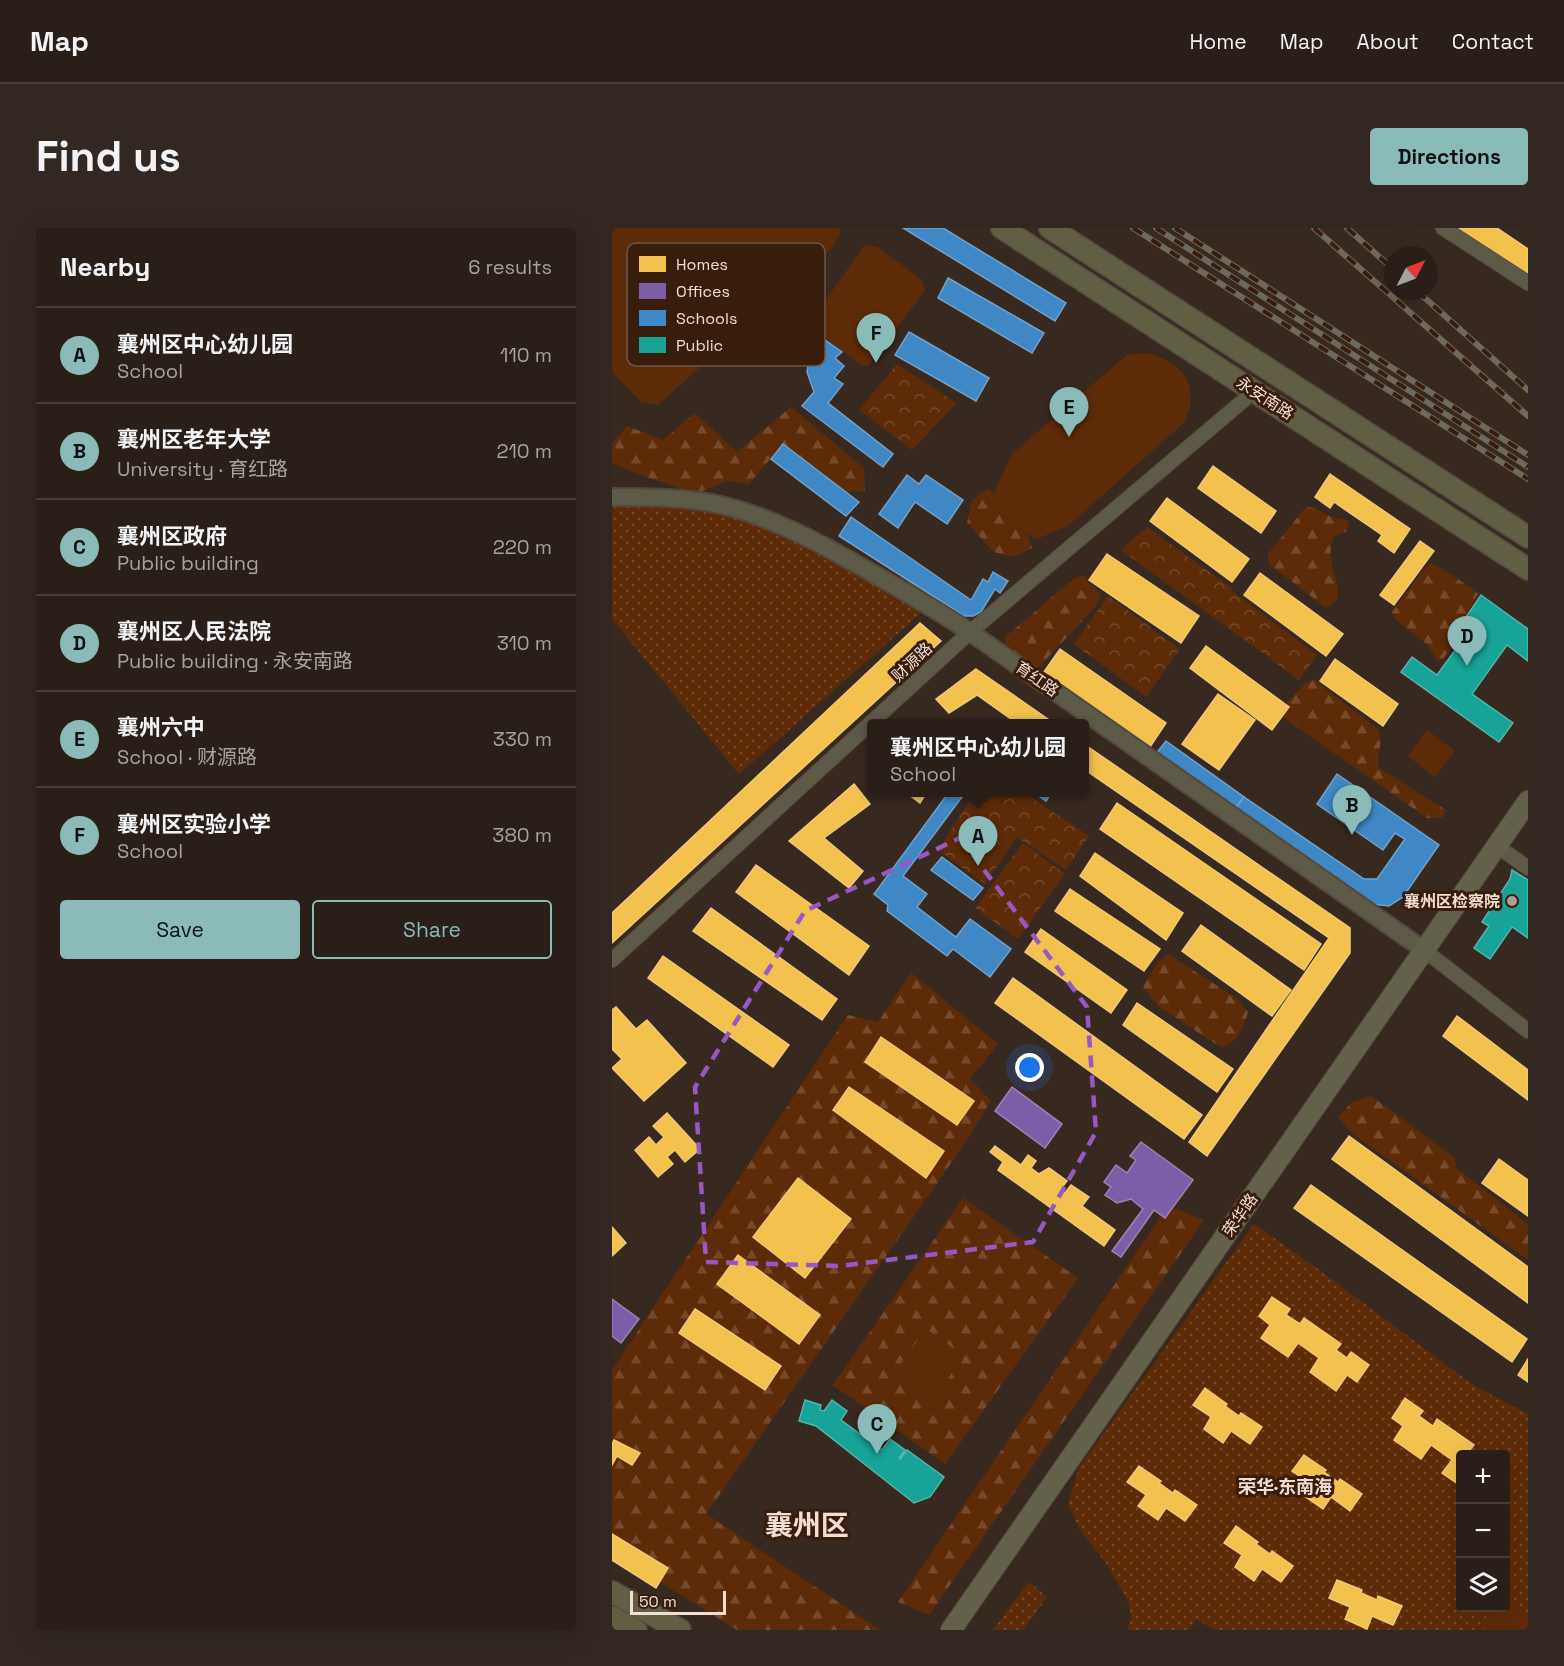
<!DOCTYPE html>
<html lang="en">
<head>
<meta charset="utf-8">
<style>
	body { margin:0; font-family:"Space Grotesk","Noto Sans SC",sans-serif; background:#322721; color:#f1f3f6 }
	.controls { position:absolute; right:18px; bottom:18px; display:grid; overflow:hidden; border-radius:6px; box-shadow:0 6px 24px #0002 }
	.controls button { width:54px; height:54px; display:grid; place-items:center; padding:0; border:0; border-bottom:2px solid #463d37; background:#2a1f18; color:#f1f3f6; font:30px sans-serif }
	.compass { position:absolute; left:772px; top:18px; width:54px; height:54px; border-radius:50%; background:#2a1f18; box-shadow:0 6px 24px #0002; rotate:48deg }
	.scale { position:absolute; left:18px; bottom:15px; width:96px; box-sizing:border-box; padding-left:6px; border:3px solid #f1ddd3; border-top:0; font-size:16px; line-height:21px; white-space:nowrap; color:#f1ddd3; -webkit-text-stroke:4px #381c0c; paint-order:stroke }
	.you { position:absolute; left:418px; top:840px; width:21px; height:21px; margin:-15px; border:4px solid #fff; border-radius:50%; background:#1a73e8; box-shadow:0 0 0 9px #1a73e833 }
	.badge { display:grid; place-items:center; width:39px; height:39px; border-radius:50%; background:#8bbbb9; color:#111; font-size:20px; font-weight:700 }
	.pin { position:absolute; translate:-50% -50px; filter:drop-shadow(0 2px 3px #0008) }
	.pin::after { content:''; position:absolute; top:32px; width:21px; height:18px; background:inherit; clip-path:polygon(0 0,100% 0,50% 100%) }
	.popup { position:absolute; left:255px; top:491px; width:222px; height:78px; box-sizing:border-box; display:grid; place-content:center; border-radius:6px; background:#2a1f18; filter:drop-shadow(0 2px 4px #0005); font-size:20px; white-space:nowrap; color:#a5a2a2 }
	.popup b { font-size:22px; color:#f1f3f6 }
	.popup::after { content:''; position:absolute; left:50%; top:100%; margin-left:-12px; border:12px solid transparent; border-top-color:#2a1f18 }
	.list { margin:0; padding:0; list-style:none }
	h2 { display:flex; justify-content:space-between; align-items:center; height:78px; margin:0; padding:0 24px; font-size:26px }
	h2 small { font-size:20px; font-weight:400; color:#a5a2a2 }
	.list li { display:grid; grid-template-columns:39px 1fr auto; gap:18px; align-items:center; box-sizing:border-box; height:96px; padding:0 24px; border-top:2px solid #463d37 }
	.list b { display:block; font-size:22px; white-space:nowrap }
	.list p { margin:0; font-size:20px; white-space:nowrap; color:#a5a2a2 }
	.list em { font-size:20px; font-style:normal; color:#a5a2a2 }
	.actions { display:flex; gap:12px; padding:18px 24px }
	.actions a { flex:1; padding:14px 0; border:2px solid #8bbbb9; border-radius:6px; text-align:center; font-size:21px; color:#8bbbb9 }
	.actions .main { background:#8bbbb9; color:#111 }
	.icon { flex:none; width:33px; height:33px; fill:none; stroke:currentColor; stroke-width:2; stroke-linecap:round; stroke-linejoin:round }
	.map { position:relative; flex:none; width:916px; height:1402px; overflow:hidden; border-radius:6px }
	header { display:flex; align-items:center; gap:36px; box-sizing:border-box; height:84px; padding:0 30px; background:#2a1f18; border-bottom:2px solid #463d37 }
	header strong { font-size:28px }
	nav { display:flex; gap:33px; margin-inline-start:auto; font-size:21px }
	.intro { display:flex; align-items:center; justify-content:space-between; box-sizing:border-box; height:144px; padding:0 36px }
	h1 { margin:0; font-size:42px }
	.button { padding:15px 27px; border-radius:6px; background:#8bbbb9; color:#111; font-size:21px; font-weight:700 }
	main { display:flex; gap:36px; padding:0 36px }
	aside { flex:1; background:#2a1f18; border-radius:6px; box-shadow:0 6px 24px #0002 }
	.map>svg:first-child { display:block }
	.grass { fill:url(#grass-dots); fill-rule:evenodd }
	.forest { fill:url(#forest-firs) }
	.park { fill:url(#park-crowns) }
	.garden { fill:#5e2b08 }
	.homes { fill:#f2c14e; stroke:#f2c976; stroke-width:1.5 }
	.offices { fill:#7b5ea7; stroke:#9e84b4; stroke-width:1.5 }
	.schools { fill:#3f88c5; stroke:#74a2c9; stroke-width:1.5 }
	.public { fill:#17a398; stroke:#58b4aa; stroke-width:1.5 }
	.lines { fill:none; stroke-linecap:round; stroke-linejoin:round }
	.minor-casing { stroke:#54473f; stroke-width:16 }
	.tertiary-casing { stroke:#54473f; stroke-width:20 }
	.secondary-casing { stroke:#54473f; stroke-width:22 }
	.primary-casing { stroke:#54473f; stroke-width:24 }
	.minor { stroke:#5d5a48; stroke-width:14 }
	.tertiary { stroke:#5d5a48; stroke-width:16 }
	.secondary { stroke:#64614a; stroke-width:20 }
	.primary { stroke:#615f43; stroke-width:21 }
	.rail-casing { stroke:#6e695c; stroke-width:6 }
	.rail { stroke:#381c0c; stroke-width:4; stroke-dasharray:11; stroke-linecap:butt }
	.marked { fill:none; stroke:#9858c4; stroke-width:4.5; stroke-dasharray:12 8; stroke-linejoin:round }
	.poi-dot { fill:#b09e94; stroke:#381c0c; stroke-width:2 }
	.labels { text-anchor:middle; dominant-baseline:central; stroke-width:6; stroke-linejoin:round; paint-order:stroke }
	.street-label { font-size:16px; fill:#f1ddd3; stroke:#381c0c }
	.poi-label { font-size:16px; font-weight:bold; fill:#f1ddd3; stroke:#381c0c; text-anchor:end }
	.neighbourhood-label { font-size:18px; font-weight:bold; fill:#f1ddd3; stroke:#381c0c }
	.town-label { font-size:28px; font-weight:bold; fill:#f1ddd3; stroke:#381c0c }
	.key { fill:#381c0c; stroke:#705648; stroke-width:1.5 }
	.key-label { font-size:16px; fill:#f1ddd3 }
</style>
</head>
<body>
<header>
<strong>Map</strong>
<nav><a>Home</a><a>Map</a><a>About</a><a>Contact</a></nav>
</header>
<div class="intro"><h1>Find us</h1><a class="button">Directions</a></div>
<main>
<aside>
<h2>Nearby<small>6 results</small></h2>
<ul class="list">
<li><span class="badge">A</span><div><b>襄州区中心幼儿园</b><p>School</p></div><em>110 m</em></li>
<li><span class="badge">B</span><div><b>襄州区老年大学</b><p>University · 育红路</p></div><em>210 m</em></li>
<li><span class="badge">C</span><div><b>襄州区政府</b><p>Public building</p></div><em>220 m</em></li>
<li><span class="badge">D</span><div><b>襄州区人民法院</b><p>Public building · 永安南路</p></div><em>310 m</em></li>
<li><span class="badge">E</span><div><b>襄州六中</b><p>School · 财源路</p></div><em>330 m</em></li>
<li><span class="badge">F</span><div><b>襄州区实验小学</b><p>School</p></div><em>380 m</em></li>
</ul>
<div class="actions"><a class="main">Save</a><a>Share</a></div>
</aside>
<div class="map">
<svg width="916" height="1402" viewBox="0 0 916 1402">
	<defs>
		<pattern id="grass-dots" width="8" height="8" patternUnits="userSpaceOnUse" patternTransform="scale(1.5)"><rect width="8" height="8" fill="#5e2b08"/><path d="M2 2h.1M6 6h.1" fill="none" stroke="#76492b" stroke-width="1.8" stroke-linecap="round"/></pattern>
		<pattern id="forest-firs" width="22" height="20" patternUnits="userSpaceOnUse" patternTransform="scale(1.5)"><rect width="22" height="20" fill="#5e2b08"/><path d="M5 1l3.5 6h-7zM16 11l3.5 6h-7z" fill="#76492b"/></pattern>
		<pattern id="park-crowns" width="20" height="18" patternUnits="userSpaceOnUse" patternTransform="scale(1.5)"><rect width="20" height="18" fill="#5e2b08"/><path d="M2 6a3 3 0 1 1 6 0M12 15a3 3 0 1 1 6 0" fill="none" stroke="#76492b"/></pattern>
	</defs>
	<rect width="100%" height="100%" fill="#382920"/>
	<g class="grass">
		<path d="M0 269H41L156 292 317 378 127 546 0 391Z"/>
		<path d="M642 996 706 1041 864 1159 916 1186V1402H603L584 1391 577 1402H515C525 1382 511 1362 499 1346L500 1343 468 1302 456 1276 467 1240ZM849 1226H894V1380H849Z"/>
		<path d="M417 1354 435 1369 411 1402H381Z"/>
	</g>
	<g class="forest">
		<path d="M179 179 252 240 253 263 234 264 171 216 137 256 116 253 83 266 26 246 0 235V216L15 198 51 212 83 185 125 224Z"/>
		<path d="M375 261 406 281 420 320 403 329 382 324 355 295 360 272Z"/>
		<path d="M694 279C705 279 710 285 720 289 725 291 730 291 736 293L737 296 734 304 722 308C711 335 731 355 725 371 723 375 717 378 713 379L657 336 656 326Z"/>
		<path d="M820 335C828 341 863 360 866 366L857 381V396L831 431 825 432 816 417 783 391 780 384 814 339Z"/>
		<path d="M473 348 489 367 484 378 427 439 423 441 393 418V409L464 349Z"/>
		<path d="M701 451 767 502C772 518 763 526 767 540L834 582 830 590H815L675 492 668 482 693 456Z"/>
		<path d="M556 726 624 770 636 784C631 801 627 812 610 820L546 778 531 759 546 734Z"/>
		<path d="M299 745 386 816 358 851 379 873 351 918 94 1286 268 1402H125L0 1324V1142L236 787 266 794Z"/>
		<path d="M759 868 843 930 844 940 916 996V1032L741 906 726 889 739 875Z"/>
		<path d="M351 970 466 1050 333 1236 221 1157Z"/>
		<path d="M556 978 592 992 317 1387 286 1374Z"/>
	</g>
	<g class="park">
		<path d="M285 136 345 175 300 222 247 182Z"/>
		<path d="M535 299 621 361 620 363 705 427 687 452 509 322Z"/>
		<path d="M496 368 568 421 534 469 462 416Z"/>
		<path d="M363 565H413L477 608 454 642 405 609 373 656 326 622Z"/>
		<path d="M411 615 453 646 406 711 363 680Z"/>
	</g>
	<g class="garden">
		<path d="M0 0H227L228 7 217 23 46 177 29 174 0 144Z"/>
		<path d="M253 17 266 19 309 51 313 62 257 137 250 138 203 102 200 91Z"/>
		<path d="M535 125C558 131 579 144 579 170 579 178 575 187 573 194L456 298 425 311 394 295 383 262 400 226 515 127Z"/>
		<path d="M815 502 843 523 823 549 796 528Z"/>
		<path d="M314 1101 352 1128 318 1175 280 1148Z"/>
		<path d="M894 1377 916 1388V1402H872L883 1380H894Z"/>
	</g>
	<g class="homes">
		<path d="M842 0H885L916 21V50Z"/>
		<path d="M601 238 664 283 649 305 586 260Z"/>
		<path d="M718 246 798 301 782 325 766 313 770 307 722 274 718 280 703 269Z"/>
		<path d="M555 270 637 331 620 354 538 293Z"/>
		<path d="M808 313 822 323 782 377 768 367Z"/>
		<path d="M495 326 587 388 569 415 477 352Z"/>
		<path d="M648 345 731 406 714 428 632 367Z"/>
		<path d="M308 395 329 413 0 715V685Z"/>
		<path d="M594 418 677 479 660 502 578 440Z"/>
		<path d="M448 421 554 495 536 522 429 448Z"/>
		<path d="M723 431 786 476 771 498 708 453Z"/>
		<path d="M364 441 443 496H406L365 467 337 485 324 471Z"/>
		<path d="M606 466 643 492 607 542 570 516Z"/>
		<path d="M472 516 738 700V725L595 928 577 914 717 710 472 541Z"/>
		<path d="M242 556 258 576 212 610 251 643 237 660 177 613Z"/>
		<path d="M293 564H315L308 575Z"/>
		<path d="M505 575 709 716 692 742 488 601Z"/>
		<path d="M483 625 571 685 554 712 468 648Z"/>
		<path d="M144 637 257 718 237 747 124 664Z"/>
		<path d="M458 661 548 721 532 743 443 683Z"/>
		<path d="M99 680 225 771 210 792 81 703Z"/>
		<path d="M589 697 679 762 660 788 570 723Z"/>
		<path d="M429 701 515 762 499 785 413 724Z"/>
		<path d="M51 728 177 817 161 839 36 750Z"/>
		<path d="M401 750 590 887 572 911 383 775Z"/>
		<path d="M525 775 621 841 605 864 511 797Z"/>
		<path d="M4 779 24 801 35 792 74 835 32 873 0 840 10 831 0 821V782Z"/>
		<path d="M845 788 916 842V872L831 808Z"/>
		<path d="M269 809 362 873 345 897 253 834Z"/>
		<path d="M237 859 332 923 314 950 221 882Z"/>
		<path d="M55 885 88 921 73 934 63 922 55 929 61 936 46 949 23 922 37 909 44 917 52 909 41 898Z"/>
		<path d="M737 908 916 1039V1075L720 931Z"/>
		<path d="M383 918 409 937 416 927 424 933 419 940 427 946 437 940 455 953 448 962 453 965 459 957 477 969 470 978 503 1002 492 1018 386 942 391 934 378 924Z"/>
		<path d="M887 931 916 952V988L870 955Z"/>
		<path d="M186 950 239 991 193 1050 141 1009Z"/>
		<path d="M699 957 915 1111 900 1134 682 980Z"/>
		<path d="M0 999 14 1015 0 1028Z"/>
		<path d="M126 1027 208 1087 187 1116 105 1056Z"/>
		<path d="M660 1069 678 1081 674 1087 688 1096 692 1090 729 1116 724 1122 735 1130 739 1124 757 1137 745 1154 735 1147 724 1163 698 1144 707 1130 686 1115 676 1129 649 1110 658 1097 647 1088Z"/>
		<path d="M83 1081 169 1138 153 1162 67 1105Z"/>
		<path d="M916 1131V1154L906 1147Z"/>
		<path d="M593 1160 615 1176 613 1178 627 1188 629 1185 650 1199 638 1216 619 1203 611 1215 592 1201 599 1189 581 1177Z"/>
		<path d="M793 1170 811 1183 807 1188 821 1198 825 1191 862 1217 857 1223 862 1226H849V1258L830 1245 840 1232 819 1217 809 1231 782 1212 791 1198 780 1190Z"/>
		<path d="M2 1212 28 1225 20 1237 5 1228 0 1237V1216Z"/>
		<path d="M692 1227 714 1242 712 1244 726 1254 728 1251 750 1266 738 1283 719 1269 711 1281 691 1267 699 1256 680 1243Z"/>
		<path d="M527 1238 549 1253 547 1255 561 1265 563 1262 585 1277 573 1293 554 1280 546 1292 526 1278 534 1267 515 1254Z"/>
		<path d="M624 1298 646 1314 644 1316 658 1326 660 1323 681 1338 669 1354 650 1341 642 1353 623 1339 630 1327 612 1315Z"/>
		<path d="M0 1306 56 1340 44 1360 0 1332Z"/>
		<path d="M725 1352 750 1362 749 1365 765 1372 766 1368 790 1378 781 1397 760 1388 755 1401 733 1391 738 1379 717 1370Z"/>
	</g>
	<g class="offices">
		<path d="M400 859 450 896 433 920 383 883Z"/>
		<path d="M529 914 581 952 553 990 542 982 509 1029 500 1023 531 981 519 971 505 975 493 967 499 959 492 954 504 937 515 945 524 932 518 928Z"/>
		<path d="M0 1071 27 1091 9 1115 0 1108Z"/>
	</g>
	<g class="schools">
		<path d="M291 0H331L454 75 443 93Z"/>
		<path d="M336 50 432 105 420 125 326 70Z"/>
		<path d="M178 87 230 124 223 130 232 138 222 150 231 156 216 175 281 226 271 239 190 178 202 164 195 144 198 125 165 102Z"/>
		<path d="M297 104 377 150 364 173 283 127Z"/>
		<path d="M171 216 247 274 234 288 159 231Z"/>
		<path d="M295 247 307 256 314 247 351 272 335 296 303 274 286 300 267 286Z"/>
		<path d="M239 289 359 372 371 351 376 354 381 344 396 353 388 365 383 361 369 384 361 388H352L227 308Z"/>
		<path d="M554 513 632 569 622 582 543 527Z"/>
		<path d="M725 546 827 617 791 669 777 678 759 676 622 582 632 569 752 651H765L793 611 783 605 771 622 705 576Z"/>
		<path d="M337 564 353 565 291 648 315 666 305 679 344 709 358 691 399 721 378 749 341 721 335 728 275 683 276 677 262 666Z"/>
		<path d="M421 564H440L434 573Z"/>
		<path d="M330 629 371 660 361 672 319 642Z"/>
	</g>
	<g class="public">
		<path d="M869 367 916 401V433L895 417 860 466 901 495 887 514 789 444 800 429 825 447 863 395 854 389Z"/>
		<path d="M900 642 916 652V710L900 699 878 731 862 720 877 698 870 694 898 651Z"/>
		<path d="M193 1172 209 1177 208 1182 212 1183 220 1172 235 1183 229 1192 270 1222 278 1211 293 1222 287 1230 288 1231 295 1222 332 1249 318 1269 302 1275 204 1198 187 1193Z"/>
	</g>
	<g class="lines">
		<defs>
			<g id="minor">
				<path d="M831 0 916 55"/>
				<path d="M885 618 916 640"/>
				<path d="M812 722 916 803"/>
				<path d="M0 732 358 404 632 172"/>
			</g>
			<path id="tertiary" d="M0 269C36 269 74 269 109 277 159 289 204 313 248 338 285 359 322 380 358 404L812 722"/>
			<path id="secondary" d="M339 1402 916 573"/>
			<g id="primary">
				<path d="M390 0 916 341"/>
				<path d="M438 0 916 309"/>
				<path d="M0 1364 68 1402"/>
				<path d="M0 1389 24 1402"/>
			</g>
		</defs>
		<use href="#minor" class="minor-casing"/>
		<use href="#tertiary" class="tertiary-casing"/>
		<use href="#secondary" class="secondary-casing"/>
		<use href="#primary" class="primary-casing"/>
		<use href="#minor" class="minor"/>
		<use href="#tertiary" class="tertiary"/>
		<use href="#secondary" class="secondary"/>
		<use href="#primary" class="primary"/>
		<defs>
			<g id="rail">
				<path d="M521 0 916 251"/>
				<path d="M544 0 916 239"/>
				<path d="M563 0 916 227"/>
				<path d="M702 0 916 188"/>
				<path d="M735 0 781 41"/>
				<path d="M805 63 916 162"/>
			</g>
		</defs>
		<use href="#rail" class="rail-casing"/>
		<use href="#rail" class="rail"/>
	</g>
	<path class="marked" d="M348 610 475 779 484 904 421 1014 228 1038 94 1034 83 859 193 683Z"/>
	<circle class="poi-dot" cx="900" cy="673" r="6"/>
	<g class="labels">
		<g class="street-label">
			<text transform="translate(653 170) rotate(33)">永安南路</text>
			<text transform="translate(300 434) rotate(-43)">财源路</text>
			<text transform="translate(425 451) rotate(35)">育红路</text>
			<text transform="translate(628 987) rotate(-55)">荣华路</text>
		</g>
		<g class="poi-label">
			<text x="888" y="673">襄州区检察院</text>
		</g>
		<g class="neighbourhood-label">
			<text x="673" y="1258">荣华·东南海</text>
		</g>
		<g class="town-label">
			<text x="195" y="1297">襄州区</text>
		</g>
	</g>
	<rect x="15" y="15" width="198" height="123" rx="9" class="key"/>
	<rect x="27" y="28" width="27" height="16" fill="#f2c14e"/>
	<rect x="27" y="55" width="27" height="16" fill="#7b5ea7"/>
	<rect x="27" y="82" width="27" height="16" fill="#3f88c5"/>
	<rect x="27" y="109" width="27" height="16" fill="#17a398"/>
	<g class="key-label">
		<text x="64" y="42">Homes</text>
		<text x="64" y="69">Offices</text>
		<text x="64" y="96">Schools</text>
		<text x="64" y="123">Public</text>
	</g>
</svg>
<div class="controls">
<button>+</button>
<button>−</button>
<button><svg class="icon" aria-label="layers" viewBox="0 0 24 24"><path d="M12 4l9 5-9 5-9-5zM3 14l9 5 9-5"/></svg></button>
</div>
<svg class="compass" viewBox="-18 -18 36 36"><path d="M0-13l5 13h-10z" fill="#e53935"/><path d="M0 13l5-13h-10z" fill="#a5a2a2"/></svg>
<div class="scale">50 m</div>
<div class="you"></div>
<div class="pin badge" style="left:366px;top:638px">A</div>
<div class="popup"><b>襄州区中心幼儿园</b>School</div>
<div class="pin badge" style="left:740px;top:607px">B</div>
<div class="pin badge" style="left:265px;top:1226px">C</div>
<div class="pin badge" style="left:855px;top:438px">D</div>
<div class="pin badge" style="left:457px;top:209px">E</div>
<div class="pin badge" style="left:264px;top:135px">F</div>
</div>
</main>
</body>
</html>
